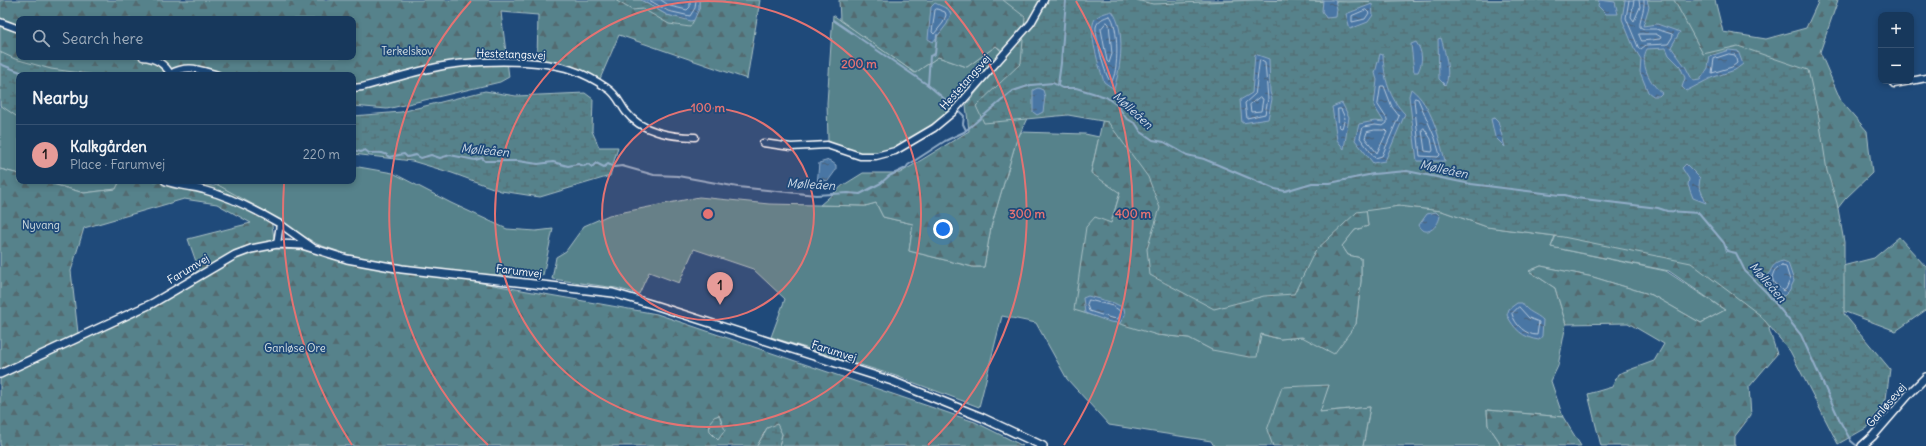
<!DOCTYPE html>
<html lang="en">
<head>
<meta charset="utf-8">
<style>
	body { margin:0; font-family:Delius,sans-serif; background:#244365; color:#f1f3f6 }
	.controls { position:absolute; right:12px; top:12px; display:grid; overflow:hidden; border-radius:8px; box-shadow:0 2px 6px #0003 }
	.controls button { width:36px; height:36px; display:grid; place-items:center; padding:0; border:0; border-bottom:1px solid #365272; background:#17385c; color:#f1f3f6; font:20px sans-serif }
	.you { position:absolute; left:943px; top:229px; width:14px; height:14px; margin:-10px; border:3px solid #fff; border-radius:50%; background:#1a73e8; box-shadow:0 0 0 6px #1a73e833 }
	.badge { display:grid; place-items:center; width:26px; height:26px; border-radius:50%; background:#e69b98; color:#111; font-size:13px; font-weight:700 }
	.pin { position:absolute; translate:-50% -33px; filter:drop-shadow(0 1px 2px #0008) }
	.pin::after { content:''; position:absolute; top:21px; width:14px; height:12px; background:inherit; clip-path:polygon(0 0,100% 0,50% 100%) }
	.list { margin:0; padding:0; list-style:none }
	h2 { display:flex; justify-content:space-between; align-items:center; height:52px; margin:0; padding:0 16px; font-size:17px }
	h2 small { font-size:13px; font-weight:400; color:#9eacbb }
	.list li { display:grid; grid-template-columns:26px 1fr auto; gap:12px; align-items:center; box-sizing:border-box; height:60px; padding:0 16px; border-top:1px solid #365272 }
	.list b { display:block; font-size:15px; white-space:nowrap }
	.list p { margin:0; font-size:13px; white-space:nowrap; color:#9eacbb }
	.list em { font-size:13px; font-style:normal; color:#9eacbb }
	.icon { flex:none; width:22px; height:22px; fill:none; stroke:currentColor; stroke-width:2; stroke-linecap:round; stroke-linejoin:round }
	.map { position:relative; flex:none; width:1926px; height:446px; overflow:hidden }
	.search { position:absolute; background:#17385c; box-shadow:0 2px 6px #0003; left:16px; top:16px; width:340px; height:44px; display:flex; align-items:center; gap:10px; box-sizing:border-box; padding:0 14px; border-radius:8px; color:#9eacbb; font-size:15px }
	.panel { position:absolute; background:#17385c; box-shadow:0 2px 6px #0003; left:16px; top:72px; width:340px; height:112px; border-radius:8px }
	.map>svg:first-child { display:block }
	.green { fill:#56828b; stroke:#aac0c5 }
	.forest { fill:url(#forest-firs); stroke:#aac0c5; fill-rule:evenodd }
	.wetland { fill:url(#wetland-marsh); stroke:#aac0c5 }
	.water { fill:url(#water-ripples); stroke:#92adc8 }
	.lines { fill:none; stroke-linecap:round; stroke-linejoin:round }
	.shore { stroke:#b6c8db; stroke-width:1 }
	.stream { stroke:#92adc8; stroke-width:2 }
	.minor-casing { stroke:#fff; stroke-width:9 }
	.tertiary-casing { stroke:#fff; stroke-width:10 }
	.minor { stroke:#1f4a7a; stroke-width:6 }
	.tertiary { stroke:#1f4a7a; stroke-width:7 }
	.ring { fill:none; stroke:#e47373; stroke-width:2 }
	.labels { text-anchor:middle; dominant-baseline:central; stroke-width:3.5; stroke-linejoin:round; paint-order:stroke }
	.park-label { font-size:11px; fill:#d5e0e2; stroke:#1f4a7a }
	.street-label { font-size:11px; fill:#fff; stroke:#1f4a7a }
	.water-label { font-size:12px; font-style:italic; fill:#d2dde8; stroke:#1f4a7a }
	.centre { fill:#e47373; stroke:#1f4a7a; stroke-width:2 }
	.ring-label { font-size:12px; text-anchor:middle; font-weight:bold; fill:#e47373; stroke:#1f4a7a; stroke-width:3.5; stroke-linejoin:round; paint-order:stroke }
</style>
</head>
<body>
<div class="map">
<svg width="1926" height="446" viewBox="0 0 1926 446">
	<defs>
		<pattern id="forest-firs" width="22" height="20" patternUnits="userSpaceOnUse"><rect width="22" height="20" fill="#56828b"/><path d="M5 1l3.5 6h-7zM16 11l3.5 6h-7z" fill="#526a6f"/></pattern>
		<pattern id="wetland-marsh" width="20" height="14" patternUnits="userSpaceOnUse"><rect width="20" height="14" fill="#56828b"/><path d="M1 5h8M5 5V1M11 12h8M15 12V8" fill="none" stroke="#526a6f"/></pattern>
		<pattern id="water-ripples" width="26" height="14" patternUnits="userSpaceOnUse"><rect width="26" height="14" fill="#4976a4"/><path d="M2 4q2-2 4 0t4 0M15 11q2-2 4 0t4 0" fill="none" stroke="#4b5f74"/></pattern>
	</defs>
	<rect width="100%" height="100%" fill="#1f4a7a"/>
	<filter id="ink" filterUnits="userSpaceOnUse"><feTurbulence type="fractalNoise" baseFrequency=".025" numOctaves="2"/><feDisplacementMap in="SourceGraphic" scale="8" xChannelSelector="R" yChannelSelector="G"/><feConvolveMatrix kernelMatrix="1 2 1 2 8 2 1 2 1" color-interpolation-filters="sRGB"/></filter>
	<g filter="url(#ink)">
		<g class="green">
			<path d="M833 15 915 73 938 57 967 67 996 46 1002 52 947 113 915 137 889 151 876 154H865L851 151 828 141 827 103Z"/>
			<path d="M0 63 19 75V174L0 169Z"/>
			<path d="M1021 132 1085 134 1099 137 1091 172 1120 192 1111 223 1157 335 1189 338 1212 350 1260 334 1280 339 1302 337 1356 324 1361 281V258L1348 255 1342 246 1355 230 1368 226 1366 210 1399 206 1442 211 1487 227 1555 236 1551 247 1666 271 1725 310 1701 323 1652 295 1593 277 1541 266 1529 271 1555 288 1566 324 1558 366 1551 381 1563 417 1487 410 1488 425 1499 441 1500 446H1363L1370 407 1319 412 1329 385 1272 444 1273 446H1214L1211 441 1109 425 1067 379 1036 323 1002 316 979 407 896 376 771 337 785 299 753 269 694 249 679 283 649 272 639 294 616 288 552 279 556 257 566 251 584 226 609 215 699 197 769 204 865 206 876 203 883 217 913 224 909 251 973 267H984L991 227 1016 142Z"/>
			<path d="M353 166 393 173 451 203 507 229 536 231 553 229 543 275H482L384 263 349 255 317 244 218 185 219 181H353Z"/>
			<path d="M42 181H120L116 189 84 193Z"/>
		</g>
		<g class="forest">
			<path d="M0 0H641L646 3 699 9V0H760L747 79 619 35 600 79 569 65 537 60 538 15 501 12 509 77 500 82 387 109 353 106V75H32L0 63ZM19 19H353V57H19Z"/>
			<path d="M839 0H1715L1723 32 1766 39 1806 28 1819 0H1838L1820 52 1841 101 1867 131 1872 173 1845 199 1817 235 1807 275 1874 258 1899 237 1926 267V310L1896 331 1811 299 1779 300 1769 329 1777 354 1749 387 1751 415 1735 436V446H1601L1588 394 1612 387 1618 374 1654 361 1664 344 1628 323 1566 324 1555 288 1529 271 1541 266 1593 277 1652 295 1701 323 1725 310 1669 271 1551 247 1578 185 1362 173 1368 226 1355 230 1342 246 1348 255 1361 258V281L1356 324 1334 354 1302 337 1280 339 1261 334 1257 357H1249L1212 350 1189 338 1157 335 1074 310 1086 227 1095 217 1111 223 1120 193 1091 173 1110 86 1049 71 1016 142 991 227 984 267H973L909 251 913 224 883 217 876 203 865 206 820 205 842 186 863 173H900L969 131 966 105 994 71 1006 53 996 46 967 67 938 57 915 73 840 20Z"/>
			<path d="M0 169 19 174V181H42L84 193 116 189 120 181H184L213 186 218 185 270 214 276 249 304 250 357 265 454 278 657 314 975 422 1023 446H779L782 434 767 428 757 446H0ZM184 199 217 204 251 223 188 239 199 270C162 294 121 321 78 333L71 271 84 228Z"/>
			<path d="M1329 385 1320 412 1370 407 1363 446H1273L1267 430 1282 387Z"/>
			<path d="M1487 410 1563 417 1581 446H1500L1499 441 1488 425Z"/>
		</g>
		<g class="wetland">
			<path d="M615 0H641L667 15 694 20 690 27 669 24 643 9 632 10Z"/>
			<path d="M1003 0H1136L1153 4 1256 0 1349 2 1432 0H1674L1703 54 1738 46 1808 70 1819 118 1827 171 1837 203 1844 242V314L1890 369 1886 399 1868 427 1838 444 1790 351 1760 315 1691 263 1563 237 1487 227 1442 211 1399 206 1357 212 1315 251 1294 294 1264 296 1214 309 1150 275 1147 249 1160 208 1148 177 1108 122 1068 115 984 123 976 106 1021 63 1025 17Z"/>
			<path d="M0 52 15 59 51 69 96 75H19V118L0 105Z"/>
			<path d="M485 91 516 96 585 93 593 99 592 131 599 147H618L610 176 540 197 501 191 452 173 412 161 353 154V116L401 112Z"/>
			<path d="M719 415 725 430 718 440 710 432 709 423 714 417Z"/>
			<path d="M777 424 782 434 779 446H757L767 428Z"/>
		</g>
		<g class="water">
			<path d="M641 0H699V9L694 20 691 21 667 15Z"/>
			<path d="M1323 0H1335L1337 9 1336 17 1326 18 1322 11Z"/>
			<path d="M1599 0 1615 2 1618 14H1606L1598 6Z"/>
			<path d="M1625 0H1647L1649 7 1643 26 1657 24 1680 32 1671 47 1685 66 1693 81 1700 80 1708 68 1710 56 1729 50 1738 51 1743 64 1735 70 1711 78 1686 91 1682 87 1685 78 1680 66 1669 55 1666 48 1647 49C1639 63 1650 84 1662 93L1659 96H1653L1648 92 1640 72 1641 59 1634 48 1622 19Z"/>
			<path d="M935 3 948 9 951 14 947 24 933 42 928 39 931 7Z"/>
			<path d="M1372 4 1373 15 1368 22 1350 29 1346 14Z"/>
			<path d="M1112 11C1126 29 1121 68 1114 89L1104 82C1100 69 1087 30 1095 19 1099 14 1106 13 1112 11Z"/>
			<path d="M1441 38C1444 48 1452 76 1445 85L1439 79 1438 39Z"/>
			<path d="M1416 42C1423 52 1423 62 1418 72H1414L1411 44Z"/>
			<path d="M1255 54 1269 59 1270 92 1272 99 1268 119 1242 123 1240 100 1252 93Z"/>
			<path d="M1380 54 1383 55C1384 78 1389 98 1405 114L1385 161 1373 163 1355 140 1359 124 1375 121 1384 122 1374 106 1377 80 1375 73Z"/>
			<path d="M1038 88 1043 90 1045 97 1043 112 1037 115 1033 112V90Z"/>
			<path d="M1411 89C1432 105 1439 137 1445 161H1417L1409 96Z"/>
			<path d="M1342 103 1349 117 1344 149 1337 140 1332 107Z"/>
			<path d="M1495 118 1498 121 1505 147 1495 137 1491 119Z"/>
			<path d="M829 160 836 165V170L828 181 823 180 822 185 819 188 817 185 819 163Z"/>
			<path d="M1686 164 1700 178 1699 186 1706 203 1693 198 1688 185 1689 179 1682 168Z"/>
			<path d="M1436 212 1440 216C1438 228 1425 238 1419 225L1427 214Z"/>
			<path d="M1783 261 1788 263 1794 281 1789 291 1784 296C1776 293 1771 286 1768 278 1771 268 1773 263 1783 261Z"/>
			<path d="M1088 296 1114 303 1124 308 1125 315 1120 323 1110 322 1085 313 1083 298Z"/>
			<path d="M1517 303H1522C1528 313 1536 313 1543 320L1542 336 1539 340C1523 338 1514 329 1507 315L1509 309Z"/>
		</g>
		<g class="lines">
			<g class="shore">
				<path d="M649 0 668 11 690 16 695 8 696 0"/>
				<path d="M661 0 670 6 687 10 690 7V0"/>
				<path d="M1629 0 1626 18 1639 49H1641L1646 45 1668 44 1673 36 1672 34 1656 29H1644L1640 27C1639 19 1645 11 1644 0"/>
				<path d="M1634 0 1631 17 1634 21 1640 7 1639 0"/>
				<path d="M937 9 945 12 946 15 943 23 934 34 932 32 935 10Z"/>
				<path d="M1366 10 1369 13 1365 19 1352 22V16Z"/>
				<path d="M1110 16C1119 24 1119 74 1111 82 1105 78 1095 35 1096 27 1097 21 1104 17 1110 16Z"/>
				<path d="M1107 22 1109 24 1112 54 1109 63 1107 61 1101 29Z"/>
				<path d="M1639 34H1656L1661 37 1660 39 1642 41Z"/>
				<path d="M1729 54 1735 55 1737 63 1732 67 1712 73 1714 59Z"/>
				<path d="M1260 60 1265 63 1268 99 1265 114 1247 118 1245 103 1255 94Z"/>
				<path d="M1381 86H1384L1392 107 1399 116 1382 156 1375 158 1360 138 1363 127 1375 125 1383 126 1387 123V119L1378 105Z"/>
				<path d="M1260 97 1263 99 1261 111 1251 112 1250 105Z"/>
				<path d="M1415 98 1418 99 1435 138 1440 155 1438 157 1420 156 1414 100Z"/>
				<path d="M1338 109H1341L1345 118 1342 128 1339 127Z"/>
				<path d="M1424 128 1431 139 1433 150 1432 152 1425 151 1422 130Z"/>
				<path d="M1375 130H1385L1387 132 1377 153 1365 138 1367 132Z"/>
				<path d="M1782 266 1786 267 1790 280 1786 289 1783 291 1774 283 1772 277C1774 271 1775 267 1782 266Z"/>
				<path d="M1089 300 1113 306 1120 311V315L1118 319 1111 318 1089 311 1087 305Z"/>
				<path d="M1519 307 1529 318 1539 322 1537 335C1526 335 1515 325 1512 314Z"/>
			</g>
			<g class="stream">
				<path d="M833 20 928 85 954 107"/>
				<path d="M0 64 28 75"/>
				<path d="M928 85 930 56 935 54 937 35"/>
				<path d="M1058 85 1061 63 1066 0"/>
				<path d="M960 112 964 116 963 124 966 130"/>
				<path d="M353 150 361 152 365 150 369 153C377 153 384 151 389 157L404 154 407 157 416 155 421 158 431 155 440 158 450 155 475 160 482 158 485 161H518L538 164 553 162 568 166 578 164 584 166 588 164 592 167 596 163 604 167 608 164 614 167 622 166 654 175 678 176 738 187 816 195 848 193 860 194 881 183 889 176 906 168 908 165 945 141 964 132 1013 91 1031 85 1053 83 1062 88H1076L1106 97 1117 105 1126 118 1136 124 1141 132 1153 140 1164 142 1187 155 1204 159 1275 189 1285 191 1312 183H1330L1373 174 1407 171 1471 184 1560 195H1565L1576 198 1658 208 1667 211 1699 213 1724 243 1727 251 1736 253 1745 271 1767 293 1801 335 1841 423 1851 441 1857 446"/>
			</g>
			<defs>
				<g id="minor">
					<path d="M0 22 19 29"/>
					<path d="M143 57C155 58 165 64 171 75"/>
					<path d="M170 74C188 64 199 70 218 75"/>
					<path d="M1911 81 1926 78"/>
					<path d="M1894 84 1910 81"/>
					<path d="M353 88 362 87C386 81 409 73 433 68 467 60 539 58 572 70 584 74 597 81 607 88 617 94 620 104 626 112 641 132 672 137 695 137"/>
					<path d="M763 143 791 147 827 145 860 156H876L895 151 934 128 952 113 1031 23 1044 0"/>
					<path d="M165 181C177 186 191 186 204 190 231 197 256 210 280 224L277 244"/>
					<path d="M280 224 312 247"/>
				</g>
				<g id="tertiary">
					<path d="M0 374 153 303 235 255 251 249 277 244 302 245 347 259 402 269 613 293 651 304 892 381 981 417 1043 446"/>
					<path d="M1862 446 1873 436 1911 392 1926 377"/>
				</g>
			</defs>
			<use href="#minor" class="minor-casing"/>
			<use href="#tertiary" class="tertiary-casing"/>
			<use href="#minor" class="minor"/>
			<use href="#tertiary" class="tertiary"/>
		</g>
	</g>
	<circle cx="708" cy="214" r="106" fill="#e47373" fill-opacity=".12"/>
	<g class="ring">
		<circle cx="708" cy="214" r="106"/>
		<circle cx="708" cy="214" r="213"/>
		<path d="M488 445A319 319 0 0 1 471 1M945 1A319 319 0 0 1 928 445"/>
		<path d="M352 445A425 425 0 0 1 284 184M1076 1A425 425 0 0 1 1064 445"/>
	</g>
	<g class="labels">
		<g class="park-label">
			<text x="407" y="51">Terkelskov</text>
			<text x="41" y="225">Nyvang</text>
			<text x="295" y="348">Ganløse Ore</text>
		</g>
		<g class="street-label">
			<text transform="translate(511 54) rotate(2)">Hestetangsvej</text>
			<text transform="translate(965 82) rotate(-48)">Hestetangsvej</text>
			<text transform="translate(188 269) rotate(-31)">Farumvej</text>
			<text transform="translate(519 271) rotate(7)">Farumvej</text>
			<text transform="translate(834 351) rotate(18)">Farumvej</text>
			<text transform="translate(1886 405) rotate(-49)">Ganløsevej</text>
		</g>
		<g class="water-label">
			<text transform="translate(1133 110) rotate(42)">Mølleåen</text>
			<text transform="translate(485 150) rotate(5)">Mølleåen</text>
			<text transform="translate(1444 169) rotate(12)">Mølleåen</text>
			<text transform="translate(811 184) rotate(3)">Mølleåen</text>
			<text transform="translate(1768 282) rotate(49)">Mølleåen</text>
		</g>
	</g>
	<circle cx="708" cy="214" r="6" class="centre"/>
	<g class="ring-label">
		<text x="859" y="68">200 m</text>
		<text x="708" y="112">100 m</text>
		<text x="1027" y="218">300 m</text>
		<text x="1133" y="218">400 m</text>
	</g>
</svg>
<div class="controls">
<button>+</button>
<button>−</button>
</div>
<div class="you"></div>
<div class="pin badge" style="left:720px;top:305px">1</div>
<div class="search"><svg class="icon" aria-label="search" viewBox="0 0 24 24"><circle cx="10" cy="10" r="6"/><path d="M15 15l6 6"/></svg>Search here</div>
<section class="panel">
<h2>Nearby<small></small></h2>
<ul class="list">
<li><span class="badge">1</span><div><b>Kalkgården</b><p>Place · Farumvej</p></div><em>220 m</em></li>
</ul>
</section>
</div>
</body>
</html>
